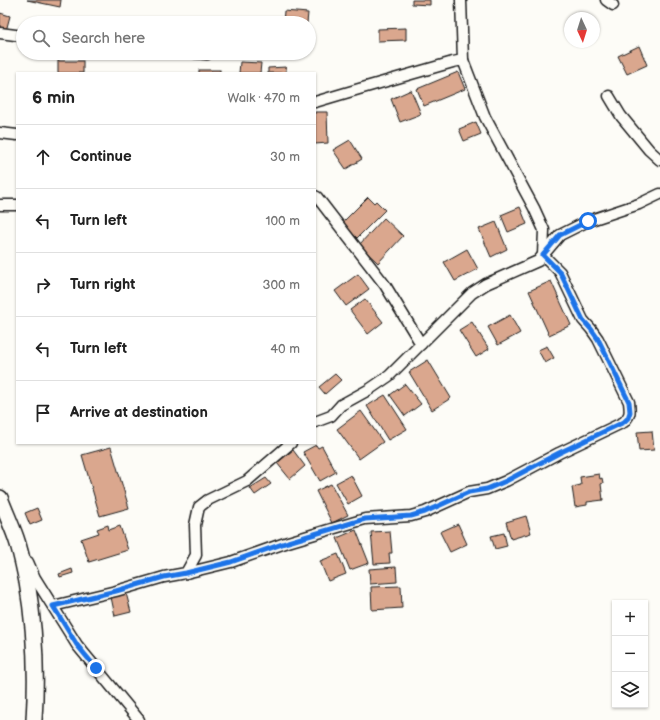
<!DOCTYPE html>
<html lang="en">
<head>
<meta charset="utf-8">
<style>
	body { margin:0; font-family:"Balsamiq Sans",sans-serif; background:#f6f6f6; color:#222 }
	.controls { position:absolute; right:12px; bottom:12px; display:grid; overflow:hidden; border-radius:0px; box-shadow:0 1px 3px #0004 }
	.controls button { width:36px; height:36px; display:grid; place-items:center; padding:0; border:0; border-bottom:1px solid #e0e0e0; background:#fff; color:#222; font:20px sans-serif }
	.compass { position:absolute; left:564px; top:12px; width:36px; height:36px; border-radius:50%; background:#fff; box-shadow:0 1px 3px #0004; rotate:176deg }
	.stop { position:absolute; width:12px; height:12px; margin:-9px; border:3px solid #1a73e8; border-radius:50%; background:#fff }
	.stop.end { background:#1a73e8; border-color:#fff; box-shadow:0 1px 4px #0008 }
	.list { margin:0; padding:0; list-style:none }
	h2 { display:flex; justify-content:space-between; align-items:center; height:52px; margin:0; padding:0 16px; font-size:17px }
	h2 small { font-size:13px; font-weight:400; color:#767676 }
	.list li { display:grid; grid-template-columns:26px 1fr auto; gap:12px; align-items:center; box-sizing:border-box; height:64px; padding:0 16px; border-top:1px solid #e0e0e0 }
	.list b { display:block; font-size:15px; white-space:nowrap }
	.list em { font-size:13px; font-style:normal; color:#767676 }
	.icon { flex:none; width:22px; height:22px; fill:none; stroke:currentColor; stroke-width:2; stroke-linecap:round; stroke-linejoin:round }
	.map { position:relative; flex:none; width:660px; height:720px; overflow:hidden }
	.search { position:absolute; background:#fff; box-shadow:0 1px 3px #0004; left:16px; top:16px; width:300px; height:44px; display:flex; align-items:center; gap:10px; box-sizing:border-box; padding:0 14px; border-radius:22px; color:#767676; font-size:15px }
	.panel { position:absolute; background:#fff; box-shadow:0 1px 3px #0004; left:16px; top:72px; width:300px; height:372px; border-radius:0px }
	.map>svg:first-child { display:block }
	.building { fill:#daa78e; stroke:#1c1c1c }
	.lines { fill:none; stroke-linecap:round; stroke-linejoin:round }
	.street-casing { stroke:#1c1c1c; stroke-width:13 }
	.secondary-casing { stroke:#1c1c1c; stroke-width:18 }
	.street { stroke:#fdfcf7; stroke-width:10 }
	.secondary { stroke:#fdfcf7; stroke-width:15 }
	.route { stroke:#1a73e8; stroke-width:5 }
</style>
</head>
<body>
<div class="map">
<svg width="660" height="720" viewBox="0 0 660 720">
	<rect width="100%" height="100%" fill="#fdfcf7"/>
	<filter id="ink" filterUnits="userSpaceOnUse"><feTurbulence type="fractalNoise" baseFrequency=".025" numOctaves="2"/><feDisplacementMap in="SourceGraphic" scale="8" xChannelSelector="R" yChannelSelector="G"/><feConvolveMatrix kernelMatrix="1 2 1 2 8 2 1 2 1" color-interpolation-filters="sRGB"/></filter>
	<g filter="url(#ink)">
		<g class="building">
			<path d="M27 0H61L60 7Z"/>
			<path d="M412 0H430V5L412 4Z"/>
			<path d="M284 11 308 13 307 23H283Z"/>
			<path d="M0 13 10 16 6 31 0 30Z"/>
			<path d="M406 28V40L378 41V29Z"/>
			<path d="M639 46 647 65 627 74 618 56Z"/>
			<rect x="58" y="61" width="25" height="12"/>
			<path d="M240 62 261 63 260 73H239Z"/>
			<path d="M286 67V73H268V68Z"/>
			<rect x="199" y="70" width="21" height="3"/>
			<path d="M458 72 465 89 424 106 417 89Z"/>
			<path d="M411 90 421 114 400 122 391 99Z"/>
			<path d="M315 112H327L328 143 315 144Z"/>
			<path d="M476 122 481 134 464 141 459 129Z"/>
			<path d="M350 140 362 159 346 169 333 150Z"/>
			<path d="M368 197 374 203 376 201 385 210 357 238 342 223Z"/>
			<path d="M520 207 527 224 508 232 501 215Z"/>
			<path d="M384 218 403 236 378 263 359 245Z"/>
			<path d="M496 222 507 249 491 257 479 229Z"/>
			<path d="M467 249 478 269 455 281 444 262Z"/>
			<path d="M358 274 369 289 346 306 335 291Z"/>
			<path d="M551 281 571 325 549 335 529 291Z"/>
			<path d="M365 299 383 322 368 334 350 310Z"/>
			<path d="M510 315 520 333 498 345 488 327Z"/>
			<path d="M472 322 489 349 476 357 459 330Z"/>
			<path d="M547 346 554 358 545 363 538 350Z"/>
			<path d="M428 360 451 398 432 410 409 372Z"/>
			<path d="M335 374 341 380 325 394 319 387Z"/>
			<path d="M405 384 421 404 405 416 390 395Z"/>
			<path d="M385 395 407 429 388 440 367 406Z"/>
			<path d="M361 411 383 442 359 459 337 429Z"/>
			<path d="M652 431 654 450 639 451 637 432Z"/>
			<path d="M316 445 318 448 322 446 336 472 320 481 303 452Z"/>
			<path d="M111 447 129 508 100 516 82 455Z"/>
			<path d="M293 450 305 466 290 479 277 463Z"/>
			<path d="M599 474 600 479 602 478 603 483 601 484 603 500 587 502V505L575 507 572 487 581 485 580 477Z"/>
			<path d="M351 475 362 496 348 504 336 483Z"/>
			<path d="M266 478 271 484 255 495 250 488Z"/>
			<path d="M331 484 348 515 332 523 316 491Z"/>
			<path d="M37 508 42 520 30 525 25 513Z"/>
			<path d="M526 516 531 533 511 539 506 522Z"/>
			<path d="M458 524 467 544 450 552 440 532Z"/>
			<path d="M108 525 109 530 120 526 128 550 89 562 81 539 99 533 97 529Z"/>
			<path d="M356 530 369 563 350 570 337 538Z"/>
			<path d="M390 531 392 553H389L390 563 374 564 371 532Z"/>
			<path d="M504 533 507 546 495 549 491 536Z"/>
			<path d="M338 554 346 574 328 581 320 561Z"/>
			<path d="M396 567 397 582 370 584 369 569Z"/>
			<path d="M72 569 73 573 60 577 59 574Z"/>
			<path d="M401 586 402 608 372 610 371 587Z"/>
			<path d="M126 593 131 612 115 616 111 597Z"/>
		</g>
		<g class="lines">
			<defs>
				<g id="street">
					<path d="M461 0 463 60"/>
					<path d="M606 0 613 5"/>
					<path d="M0 33 23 36"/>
					<path d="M195 53 207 54"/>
					<path d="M609 96 621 116 649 150 660 160"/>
					<path d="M0 133 17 135"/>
					<path d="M315 196 317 197 385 285 421 344"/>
					<path d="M0 205H17"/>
					<path d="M315 422 331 416 341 405 370 389 389 376 472 293 486 284 538 261 560 235 588 221 639 204 660 194"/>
					<path d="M28 562 35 578 77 645 139 720"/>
					<path d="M186 573 231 562 288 542 365 519 411 516 425 512 469 492 487 489 506 481 559 453 624 422C631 414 630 412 629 402L598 339 591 329 583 320 560 272 543 255 544 230 534 208 485 117 463 60 453 62 359 89 315 102"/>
					<path d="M53 606 116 591 164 577 186 573 196 555 195 525 199 507 208 500 247 481 291 443"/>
				</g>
				<path id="secondary" d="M0 498C5 511 11 524 16 538 21 552 24 568 27 582 35 628 37 674 34 720"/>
			</defs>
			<use href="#street" class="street-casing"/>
			<use href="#secondary" class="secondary-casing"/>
			<use href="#street" class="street"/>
			<use href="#secondary" class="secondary"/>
		</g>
	</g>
	<g class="lines" filter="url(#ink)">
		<path class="route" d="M96 668 77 645 53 606 116 591 164 577 186 573 231 562 288 542 365 519 411 516 425 512 469 492 487 489 506 481 559 453 624 422 628 418 630 412 629 402 607 357 598 339 591 329 583 320 560 272 543 255 560 235 588 221"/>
	</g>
</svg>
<div class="controls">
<button>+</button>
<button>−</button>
<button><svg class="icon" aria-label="layers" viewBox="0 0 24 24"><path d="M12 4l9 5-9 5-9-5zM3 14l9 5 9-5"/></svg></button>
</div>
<svg class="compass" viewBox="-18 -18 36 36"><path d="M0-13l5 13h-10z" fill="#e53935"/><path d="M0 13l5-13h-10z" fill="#767676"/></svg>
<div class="stop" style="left:588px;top:221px"></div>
<div class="stop end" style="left:96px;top:668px"></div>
<div class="search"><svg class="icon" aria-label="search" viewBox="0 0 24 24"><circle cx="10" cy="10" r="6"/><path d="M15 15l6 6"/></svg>Search here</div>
<section class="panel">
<h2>6 min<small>Walk · 470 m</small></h2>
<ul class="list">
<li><svg class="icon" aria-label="ahead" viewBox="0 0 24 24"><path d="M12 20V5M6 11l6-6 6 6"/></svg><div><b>Continue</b></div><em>30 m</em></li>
<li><svg class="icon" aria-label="left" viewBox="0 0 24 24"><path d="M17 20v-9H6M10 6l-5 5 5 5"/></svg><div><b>Turn left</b></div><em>100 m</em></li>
<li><svg class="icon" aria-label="right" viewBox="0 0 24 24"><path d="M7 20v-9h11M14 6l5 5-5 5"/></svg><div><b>Turn right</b></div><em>300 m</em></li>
<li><svg class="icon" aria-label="left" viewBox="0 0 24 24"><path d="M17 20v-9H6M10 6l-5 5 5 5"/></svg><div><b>Turn left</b></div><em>40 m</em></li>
<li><svg class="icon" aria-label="arrive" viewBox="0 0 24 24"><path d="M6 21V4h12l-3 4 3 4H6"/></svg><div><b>Arrive at destination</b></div></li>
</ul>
</section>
</div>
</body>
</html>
